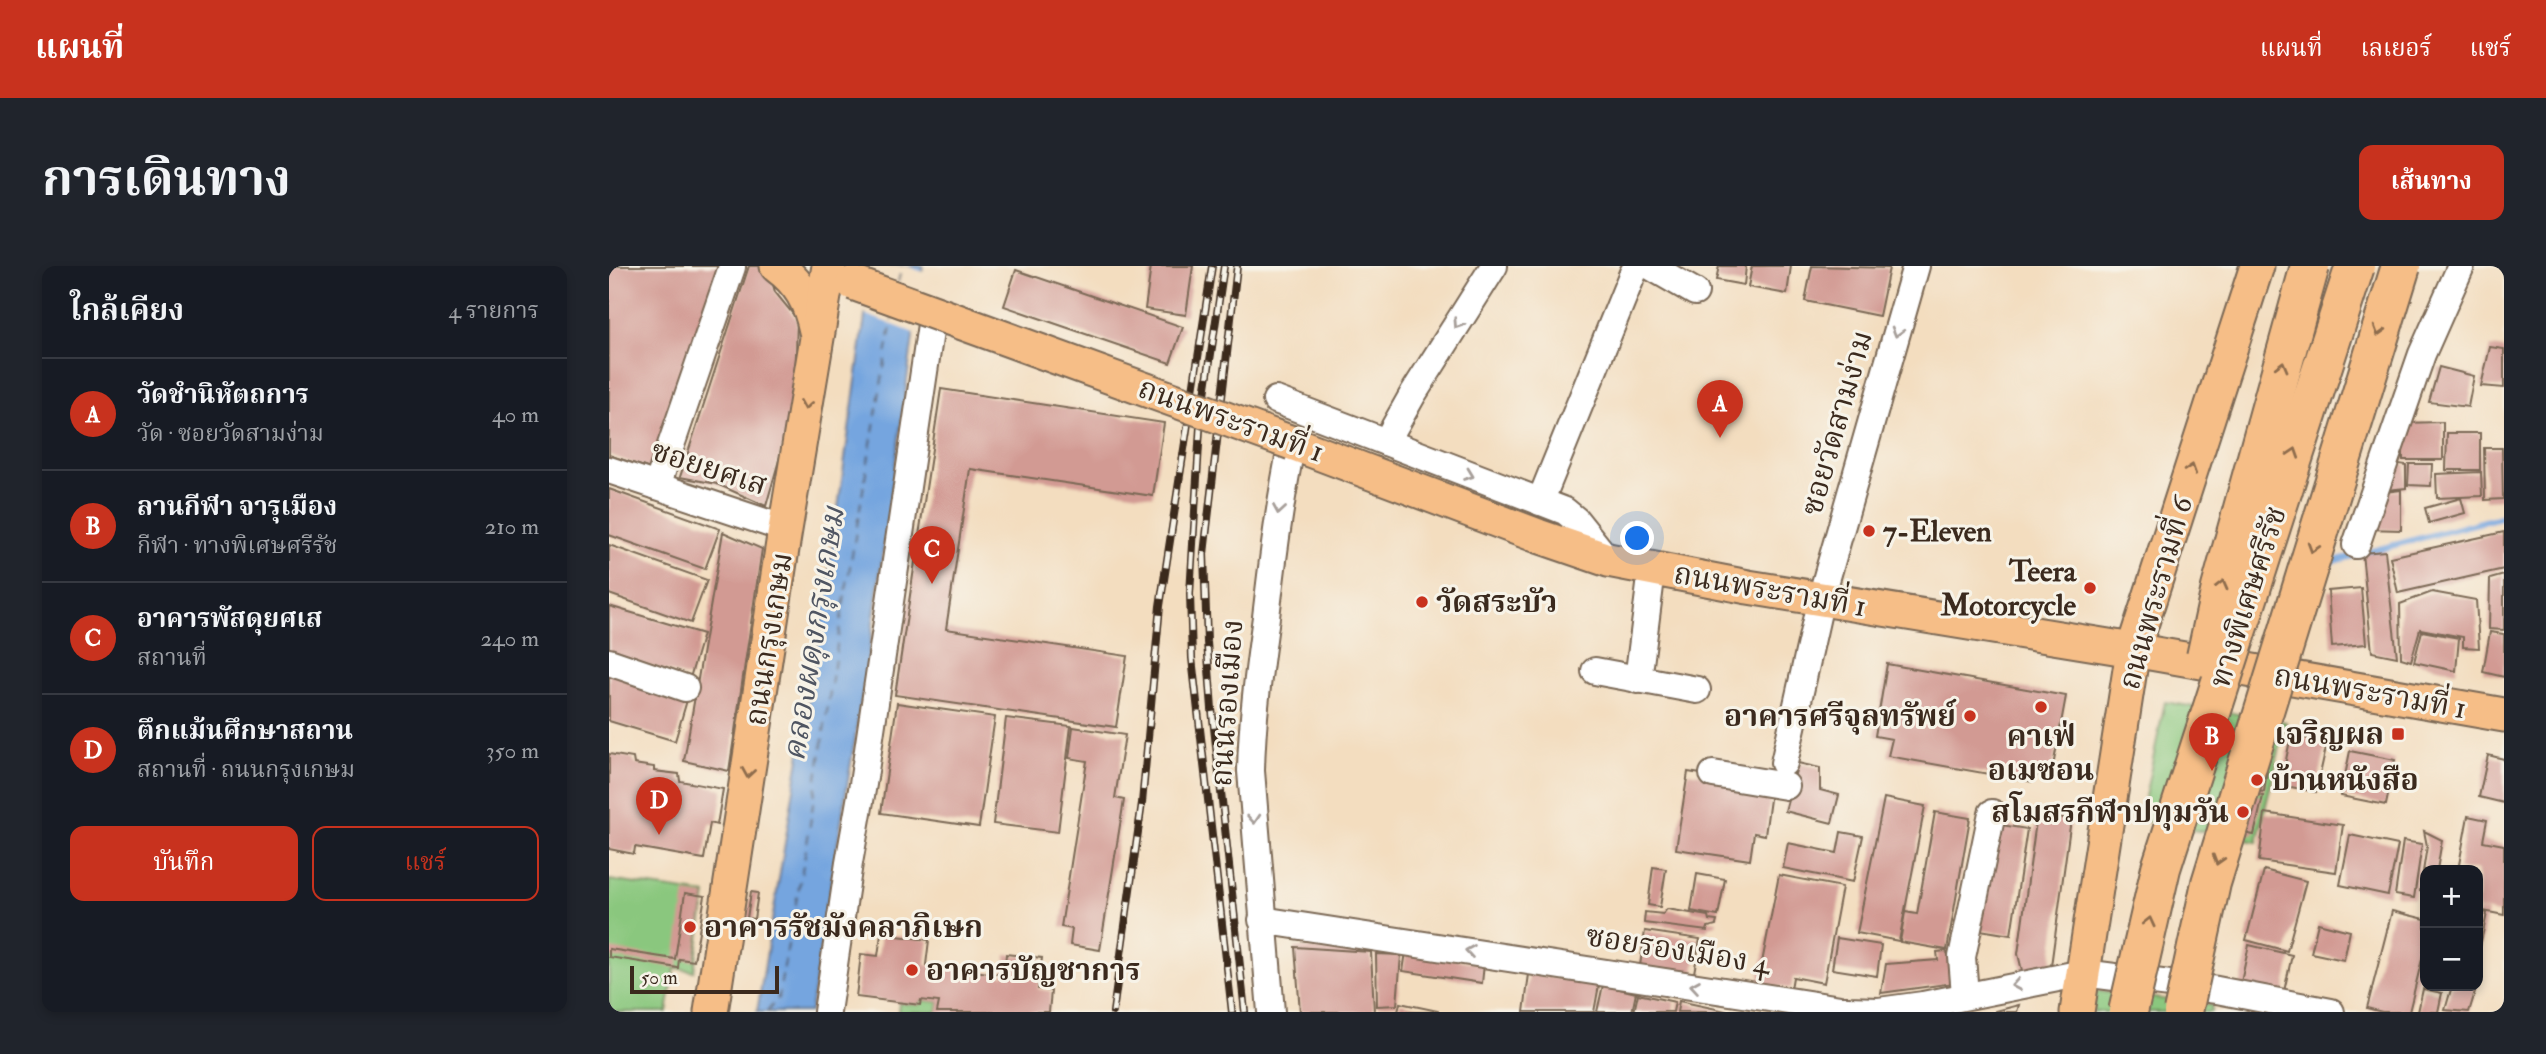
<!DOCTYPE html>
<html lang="th">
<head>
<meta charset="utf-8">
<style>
	body { margin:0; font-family:"IM FELL Double Pica","Noto Serif Thai",serif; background:#20242c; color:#f1f3f6 }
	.controls { position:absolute; right:21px; bottom:21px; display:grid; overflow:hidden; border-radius:14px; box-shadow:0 4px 10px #0003 }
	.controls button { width:63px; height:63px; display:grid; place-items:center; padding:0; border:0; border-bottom:2px solid #363941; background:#171b24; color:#f1f3f6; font:35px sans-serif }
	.scale { position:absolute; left:21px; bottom:18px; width:149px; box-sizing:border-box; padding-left:7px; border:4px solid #3b2a1e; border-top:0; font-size:19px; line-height:24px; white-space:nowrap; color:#3b2a1e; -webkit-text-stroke:5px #f7f3e8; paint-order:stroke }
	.you { position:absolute; left:1029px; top:273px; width:24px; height:24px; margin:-18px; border:5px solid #fff; border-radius:50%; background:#1a73e8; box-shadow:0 0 0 10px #1a73e833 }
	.badge { display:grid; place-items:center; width:46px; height:46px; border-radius:50%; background:#c8321e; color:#fff; font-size:23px; font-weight:700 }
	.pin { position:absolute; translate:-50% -58px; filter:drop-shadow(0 2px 4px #0008) }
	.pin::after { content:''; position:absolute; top:37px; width:24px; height:21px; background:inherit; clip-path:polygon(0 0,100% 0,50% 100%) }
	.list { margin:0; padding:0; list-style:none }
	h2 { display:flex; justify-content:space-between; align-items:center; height:91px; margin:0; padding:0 28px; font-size:30px }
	h2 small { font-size:23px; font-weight:400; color:#9ea1a6 }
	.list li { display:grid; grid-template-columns:46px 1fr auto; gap:21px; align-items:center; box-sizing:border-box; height:112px; padding:0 28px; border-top:2px solid #363941 }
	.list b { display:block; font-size:26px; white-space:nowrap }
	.list p { margin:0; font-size:23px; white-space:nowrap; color:#9ea1a6 }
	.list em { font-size:23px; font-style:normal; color:#9ea1a6 }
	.actions { display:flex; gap:14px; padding:21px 28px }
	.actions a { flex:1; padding:16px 0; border:2px solid #c8321e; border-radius:14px; text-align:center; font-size:24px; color:#c8321e }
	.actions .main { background:#c8321e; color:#fff }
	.map { position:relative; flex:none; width:1895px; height:746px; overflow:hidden; border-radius:14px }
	header { display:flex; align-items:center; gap:42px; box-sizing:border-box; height:98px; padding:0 35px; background:#c8321e; color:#fff }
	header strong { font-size:33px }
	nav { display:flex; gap:38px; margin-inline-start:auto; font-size:24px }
	.intro { display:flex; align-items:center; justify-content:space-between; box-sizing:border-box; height:168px; padding:0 42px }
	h1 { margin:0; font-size:49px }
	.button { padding:18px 32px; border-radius:14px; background:#c8321e; color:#fff; font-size:24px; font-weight:700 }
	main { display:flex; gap:42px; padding:0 42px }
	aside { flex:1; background:#171b24; border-radius:14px; box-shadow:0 4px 10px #0003 }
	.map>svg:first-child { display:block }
	.green { fill:#8ac77e; stroke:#62784e; stroke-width:2 }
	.water { fill:#75a5df; stroke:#58687e; stroke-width:2 }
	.pier { fill:#f3ddbf }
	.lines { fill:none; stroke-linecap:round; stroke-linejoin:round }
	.stream { stroke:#75a5df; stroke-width:6 }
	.ferry { stroke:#4f5562; stroke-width:2; stroke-dasharray:9 7; stroke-linecap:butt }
	.building { fill:#d29a93 }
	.minor-casing { stroke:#7b6956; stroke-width:30 }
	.major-casing { stroke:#7b6956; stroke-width:37 }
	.minor { stroke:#fff; stroke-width:26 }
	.major { stroke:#f6be87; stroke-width:33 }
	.rail-casing { stroke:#3b2a1e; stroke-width:8 }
	.rail { stroke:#f7f3e8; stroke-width:5; stroke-dasharray:16; stroke-linecap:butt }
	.major-bridge-casing { stroke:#7b6956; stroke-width:37; stroke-linecap:butt }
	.highway-bridge-casing { stroke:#7b6956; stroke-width:42; stroke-linecap:butt }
	.major-bridge { stroke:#f6be87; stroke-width:33 }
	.highway-bridge { stroke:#f6be87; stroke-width:38 }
	.oneway { stroke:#a79f9a }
	.oneway2 { stroke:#8f6d4d }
	.poi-dot { fill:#c8321e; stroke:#f7f3e8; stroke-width:2.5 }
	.labels { text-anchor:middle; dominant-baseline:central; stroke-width:6; stroke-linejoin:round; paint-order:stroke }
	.street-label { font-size:30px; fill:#3b2a1e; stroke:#f7f3e8 }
	.poi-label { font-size:30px; font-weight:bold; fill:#3b2a1e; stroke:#f7f3e8; text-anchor:start }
	.water-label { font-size:32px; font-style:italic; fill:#4f5562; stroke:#f7f3e8 }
</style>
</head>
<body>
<header>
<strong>แผนที่</strong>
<nav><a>แผนที่</a><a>เลเยอร์</a><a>แชร์</a></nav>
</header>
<div class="intro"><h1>การเดินทาง</h1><a class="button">เส้นทาง</a></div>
<main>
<aside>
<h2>ใกล้เคียง<small>4 รายการ</small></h2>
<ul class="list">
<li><span class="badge">A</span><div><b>วัดชำนิหัตถการ</b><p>วัด · ซอยวัดสามง่าม</p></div><em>40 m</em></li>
<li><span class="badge">B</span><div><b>ลานกีฬา จารุเมือง</b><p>กีฬา · ทางพิเศษศรีรัช</p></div><em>210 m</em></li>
<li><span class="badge">C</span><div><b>อาคารพัสดุยศเส</b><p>สถานที่</p></div><em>240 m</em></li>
<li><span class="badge">D</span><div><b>ตึกแม้นศึกษาสถาน</b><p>สถานที่ · ถนนกรุงเกษม</p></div><em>350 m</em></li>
</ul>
<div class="actions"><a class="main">บันทึก</a><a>แชร์</a></div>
</aside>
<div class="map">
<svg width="1895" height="746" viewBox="0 0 1895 746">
	<rect width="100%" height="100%" fill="#f7f3e8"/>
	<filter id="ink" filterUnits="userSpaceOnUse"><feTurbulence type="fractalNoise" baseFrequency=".0143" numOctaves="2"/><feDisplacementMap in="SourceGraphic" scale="14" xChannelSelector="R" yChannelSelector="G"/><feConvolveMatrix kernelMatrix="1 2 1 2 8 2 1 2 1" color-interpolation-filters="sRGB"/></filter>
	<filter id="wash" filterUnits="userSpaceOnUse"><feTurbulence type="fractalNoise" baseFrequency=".00686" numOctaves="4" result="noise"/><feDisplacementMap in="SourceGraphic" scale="28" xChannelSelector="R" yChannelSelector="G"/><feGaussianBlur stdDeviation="1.57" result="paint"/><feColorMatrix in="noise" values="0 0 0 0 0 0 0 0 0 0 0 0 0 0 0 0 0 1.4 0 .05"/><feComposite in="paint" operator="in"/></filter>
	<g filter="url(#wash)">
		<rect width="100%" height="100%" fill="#f3ddbf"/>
		<g class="green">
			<path d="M1556 436 1677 456 1648 576 1531 554Z"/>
			<path d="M0 614 97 628 85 705 66 702 58 746H0Z"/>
			<path d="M1487 725 1603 739 1602 746H1484Z"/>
			<path d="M312 734 330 736 328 746H289L290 737 311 739Z"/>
		</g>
		<path class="water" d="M267 0H314L259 393 201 746H148L215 341 260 22Z"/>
		<path class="pier" d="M265 0H297L317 7 308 68 255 48Z"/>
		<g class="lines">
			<path class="stream" d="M1714 298 1895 250"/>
			<g class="ferry">
				<path d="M289 16 293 0"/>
				<path d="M158 746 169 732 198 578 232 353 284 49"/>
			</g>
		</g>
		<g id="blocks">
			<g class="building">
				<path d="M4 0H115L41 203 0 189V11Z"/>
				<path d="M140 0H159L166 26 188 53 186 118 177 169 157 240 108 218 71 211Z"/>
				<path d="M542 0H584L577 49 536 43Z"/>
				<path d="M1110 0H1137L1135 19 1107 14Z"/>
				<path d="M1143 0H1182L1178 28 1139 21Z"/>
				<path d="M1203 0 1280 2 1270 50 1196 35Z"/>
				<path d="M407 4 574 61 561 97 395 40Z"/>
				<path d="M1881 81 1895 83V122L1872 120Z"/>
				<path d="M1830 101 1865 110 1859 141 1820 136Z"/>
				<path d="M332 123 555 157 544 230 361 203 337 363 518 390 507 461 286 429Z"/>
				<path d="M1834 156V194H1794V157Z"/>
				<path d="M1838 167H1871V204H1837Z"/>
				<path d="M1875 182H1893L1894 233 1876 234Z"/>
				<path d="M1777 196 1797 199V222L1768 225Z"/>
				<path d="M1800 198H1823L1822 220 1799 219Z"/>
				<path d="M1872 206 1873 230 1828 232 1827 208Z"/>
				<path d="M0 223 111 263 96 303 0 269Z"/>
				<path d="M1792 224V264L1757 263 1768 227Z"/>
				<path d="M1852 232 1856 247 1820 257 1816 242Z"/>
				<path d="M114 266 153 283 120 505 75 495Z"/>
				<path d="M1895 266V303L1789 327 1781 291Z"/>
				<path d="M0 279 98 314 82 357 0 328Z"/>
				<path d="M1776 285 1788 391 1763 386 1753 287Z"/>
				<path d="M1895 309V364L1880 363 1881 313Z"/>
				<path d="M1752 322 1757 378 1723 381 1719 325Z"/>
				<path d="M1823 326 1867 334 1870 382 1854 381V371L1811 363 1802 395 1792 392 1791 338Z"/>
				<path d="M0 340 94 368 81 412 0 388Z"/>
				<path d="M1813 365 1850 372 1847 405 1805 396Z"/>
				<path d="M1881 366 1895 368V411L1874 406Z"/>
				<path d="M1278 398 1457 430 1443 506 1432 504 1424 516 1279 490 1283 473 1266 470Z"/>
				<path d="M0 399 81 424 66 475 0 455Z"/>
				<path d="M288 437 386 451 370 561 272 547Z"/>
				<path d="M397 452 462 460 449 566 384 558Z"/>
				<path d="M464 461 516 469 506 532 515 534 491 684 461 679 463 663 452 661 478 495 460 492Z"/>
				<path d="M1682 469 1718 477 1707 526 1672 519Z"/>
				<path d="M1741 485 1786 494 1777 539 1732 530Z"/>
				<path d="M0 488 24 492 25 498 45 501V505L70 508 71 515 114 523 108 559 101 557 95 593 26 581 25 588 0 583Z"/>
				<path d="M1879 489 1895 493V537L1870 531Z"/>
				<path d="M1189 497 1211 502V524L1230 529 1223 557 1176 545Z"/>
				<path d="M1642 502 1658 505 1655 526 1638 524Z"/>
				<path d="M1079 506 1163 519 1156 569 1145 567 1141 594 1067 583Z"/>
				<path d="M1622 524 1654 530 1645 569 1614 563Z"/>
				<path d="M1275 532 1316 540 1290 675 1248 667Z"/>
				<path d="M1326 546 1361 552 1338 684 1291 676 1296 646 1308 648Z"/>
				<path d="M1656 547 1734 559 1727 606 1650 595Z"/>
				<path d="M1428 548 1462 553 1442 700 1414 709 1409 688Z"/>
				<path d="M1859 550 1878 554 1874 575 1895 579V649L1869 644V604H1849Z"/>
				<path d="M1386 558 1418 563 1402 669 1371 664Z"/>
				<path d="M1815 565 1833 574 1828 604H1816V625H1811L1818 580Z"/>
				<path d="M1232 566 1254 570 1244 616 1174 602 1179 577 1228 587Z"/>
				<path d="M1741 569 1789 579 1779 629 1731 619Z"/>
				<path d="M1794 575 1813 578 1805 632 1786 629Z"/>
				<path d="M1044 601 1057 603 1051 641 1039 639Z"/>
				<path d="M1655 604 1697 615 1678 685 1637 674Z"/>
				<path d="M1088 608 1116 613 1109 650 1082 645Z"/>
				<path d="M1170 609 1233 621 1215 717 1184 711 1182 723 1149 717Z"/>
				<path d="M142 626 149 627 145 653 138 652Z"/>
				<path d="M76 627 96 630 85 695 70 693 69 702 0 691V683L66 693Z"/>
				<path d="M1058 643 1099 650 1100 654 1108 655 1107 659 1099 661 1098 665 1035 657 1036 646 1054 648Z"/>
				<path d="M1783 645 1816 653V681L1800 746H1773L1758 742Z"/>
				<path d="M1869 645 1878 647 1870 686H1869Z"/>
				<path d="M1709 657 1741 665 1735 694 1702 687Z"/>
				<path d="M1036 665 1091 673 1085 707 1031 700Z"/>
				<path d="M272 668 320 674 317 699 395 709 397 688 433 692 429 723 442 725 440 746H328L330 736 312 734 311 739 247 731 252 688 269 690Z"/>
				<path d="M1228 672 1272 679 1268 710 1223 703Z"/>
				<path d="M1640 679 1683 689 1674 730 1631 721Z"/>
				<path d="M686 681 762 686 765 746H691Z"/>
				<path d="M1337 685 1342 694 1345 717 1272 727 1277 698 1329 694 1328 686Z"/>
				<path d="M797 686 875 698 873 717 794 705Z"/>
				<path d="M767 688 792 689 788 739 768 740Z"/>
				<path d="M920 708 990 719 985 746H915Z"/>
				<path d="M994 719 1027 727 1023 746H988Z"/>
				<path d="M1843 720H1868L1860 746 1836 744Z"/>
				<path d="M1814 723 1833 727 1829 746H1809Z"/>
				<path d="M1029 728 1066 736 1064 746H1025Z"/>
				<path d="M1070 735 1117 745V746H1068Z"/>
				<path d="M791 737 829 745V746H789Z"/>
				<path d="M1410 739 1408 746H1387V745Z"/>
			</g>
		</g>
	</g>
	<g filter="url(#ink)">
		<use href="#blocks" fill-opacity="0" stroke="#7b6956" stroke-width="2"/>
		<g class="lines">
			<defs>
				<g id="minor">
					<path d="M885 0 804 128 777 176 956 245 967 254 999 294"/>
					<path d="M1041 0 1086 26"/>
					<path d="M667 134 777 176"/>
					<path d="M0 204 165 259 175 270"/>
					<path d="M48 220 123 1"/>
					<path d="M931 236 1024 7"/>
					<path d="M1747 279 1813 88 1852 0"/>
					<path d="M0 396 76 422"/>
					<path d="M986 405 1088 424"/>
					<path d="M1029 414 1043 304"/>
					<path d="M1175 497 1212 332 1307 0"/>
					<path d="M1104 508 1177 520"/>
					<path d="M653 654 1238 744 1270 745 1314 739 1474 707 1608 724 1722 746"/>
					<path d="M1356 729 1353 691 1383 547"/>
					<path d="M218 746 240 597 254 518 324 45"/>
					<path d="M662 746 642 505C643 453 650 402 657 351 664 292 671 234 683 177"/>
				</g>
				<g id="major">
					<path d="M168 0C191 17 201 36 207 65"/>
					<path d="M683 177 929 270 999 294 1139 321 1524 384 1895 449"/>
					<path d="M102 746 175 270 220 0"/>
					<path d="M1468 746 1524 384 1648 0"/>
				</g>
			</defs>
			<use href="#minor" class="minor-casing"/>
			<use href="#major" class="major-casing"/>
			<use href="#minor" class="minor"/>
			<use href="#major" class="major"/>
			<defs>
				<g id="rail">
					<path d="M615 0 591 162 581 328 583 392 623 746"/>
					<path d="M628 0 595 288 598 376 603 443 636 746"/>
					<path d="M504 746 533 537 551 340 603 0"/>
				</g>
			</defs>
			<use href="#rail" class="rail-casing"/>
			<use href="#rail" class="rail"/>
			<defs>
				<path id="major-bridge" d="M244 17 683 177"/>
				<g id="highway-bridge">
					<path d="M1597 391 1612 322 1701 0"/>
					<path d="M1519 746 1552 602 1746 0"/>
					<path d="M1574 746 1602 617 1792 0"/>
				</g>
			</defs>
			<use href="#major-bridge" class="major-bridge-casing"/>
			<use href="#highway-bridge" class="highway-bridge-casing"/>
			<use href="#major-bridge" class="major-bridge"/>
			<use href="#highway-bridge" class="highway-bridge"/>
		</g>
		<defs><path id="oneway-chevron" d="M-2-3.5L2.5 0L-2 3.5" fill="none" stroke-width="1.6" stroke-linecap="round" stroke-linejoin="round" transform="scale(1.75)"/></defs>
		<g class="oneway">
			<use href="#oneway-chevron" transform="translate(849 58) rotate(123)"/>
			<use href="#oneway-chevron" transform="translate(1288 66) rotate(106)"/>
			<use href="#oneway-chevron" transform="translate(860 209) rotate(21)"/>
			<use href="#oneway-chevron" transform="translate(670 244) rotate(99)"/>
			<use href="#oneway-chevron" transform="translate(645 553) rotate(86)"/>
			<use href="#oneway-chevron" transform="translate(861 685) rotate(-171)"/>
			<use href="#oneway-chevron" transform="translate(1407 719) rotate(170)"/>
			<use href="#oneway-chevron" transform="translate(1086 720) rotate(-171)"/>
		</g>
		<g class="oneway2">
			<use href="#oneway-chevron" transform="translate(1770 65) rotate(107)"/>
			<use href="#oneway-chevron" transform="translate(1673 100) rotate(-75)"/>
			<use href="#oneway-chevron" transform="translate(197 139) rotate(99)"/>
			<use href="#oneway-chevron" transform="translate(1685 187) rotate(-72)"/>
			<use href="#oneway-chevron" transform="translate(1582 203) rotate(-72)"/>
			<use href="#oneway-chevron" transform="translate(1704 282) rotate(107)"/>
			<use href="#oneway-chevron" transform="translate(1613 319) rotate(-76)"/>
			<use href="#oneway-chevron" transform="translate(139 507) rotate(99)"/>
			<use href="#oneway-chevron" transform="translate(1609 594) rotate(107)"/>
			<use href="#oneway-chevron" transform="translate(1540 656) rotate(-77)"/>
		</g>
	</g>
	<g class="poi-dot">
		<circle cx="1260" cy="265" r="7"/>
		<circle cx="1481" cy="322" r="7"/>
		<circle cx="813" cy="336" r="7"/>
		<circle cx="1432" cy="441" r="7"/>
		<circle cx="1361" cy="450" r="7"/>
		<rect x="1782" y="461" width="14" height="14" rx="3.5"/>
		<circle cx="1648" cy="514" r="7"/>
		<circle cx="1634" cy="546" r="7"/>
		<circle cx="81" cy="661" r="7"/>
		<circle cx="303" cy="704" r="7"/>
	</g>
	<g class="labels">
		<g class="street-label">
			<text transform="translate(622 154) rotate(20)">ถนนพระรามที่ 1</text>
			<text transform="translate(1228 157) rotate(-74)">ซอยวัดสามง่าม</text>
			<text transform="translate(100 202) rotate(18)">ซอยยศเส</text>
			<text transform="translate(1161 324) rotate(10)">ถนนพระรามที่ 1</text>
			<text transform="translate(1547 327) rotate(-74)">ถนนพระรามที่ 6</text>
			<text transform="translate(1639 331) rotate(-72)">ทางพิเศษศรีรัช</text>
			<text transform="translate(160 373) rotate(-81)">ถนนกรุงเกษม</text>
			<text transform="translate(1761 426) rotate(10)">ถนนพระรามที่ 1</text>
			<text transform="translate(618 437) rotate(-86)">ถนนรองเมือง</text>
			<text transform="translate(1069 684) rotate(9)">ซอยรองเมือง 4</text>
		</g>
		<g class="poi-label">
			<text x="1274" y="265">7-Eleven</text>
			<text x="1467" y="305" text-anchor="end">Teera<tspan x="1467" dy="34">Motorcycle</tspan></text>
			<text x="827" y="336">วัดสระบัว</text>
			<text x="1347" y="450" text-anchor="end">อาคารศรีจุลทรัพย์</text>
			<text x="1775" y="468" text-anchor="end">เจริญผล</text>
			<text x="1432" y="470" text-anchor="middle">คาเฟ่<tspan x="1432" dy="34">อเมซอน</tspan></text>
			<text x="1662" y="514">บ้านหนังสือ</text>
			<text x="1620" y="546" text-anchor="end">สโมสรกีฬาปทุมวัน</text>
			<text x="95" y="661">อาคารรัชมังคลาภิเษก</text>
			<text x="317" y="704">อาคารบัญชาการ</text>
		</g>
		<g class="water-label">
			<text transform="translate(205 368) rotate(-81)">คลองผดุงกรุงเกษม</text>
		</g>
	</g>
</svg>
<div class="controls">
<button>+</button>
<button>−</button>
</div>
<div class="scale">50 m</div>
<div class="you"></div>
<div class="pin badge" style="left:1111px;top:172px">A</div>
<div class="pin badge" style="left:1603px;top:505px">B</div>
<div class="pin badge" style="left:323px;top:318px">C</div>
<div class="pin badge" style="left:50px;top:569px">D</div>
</div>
</main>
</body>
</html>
